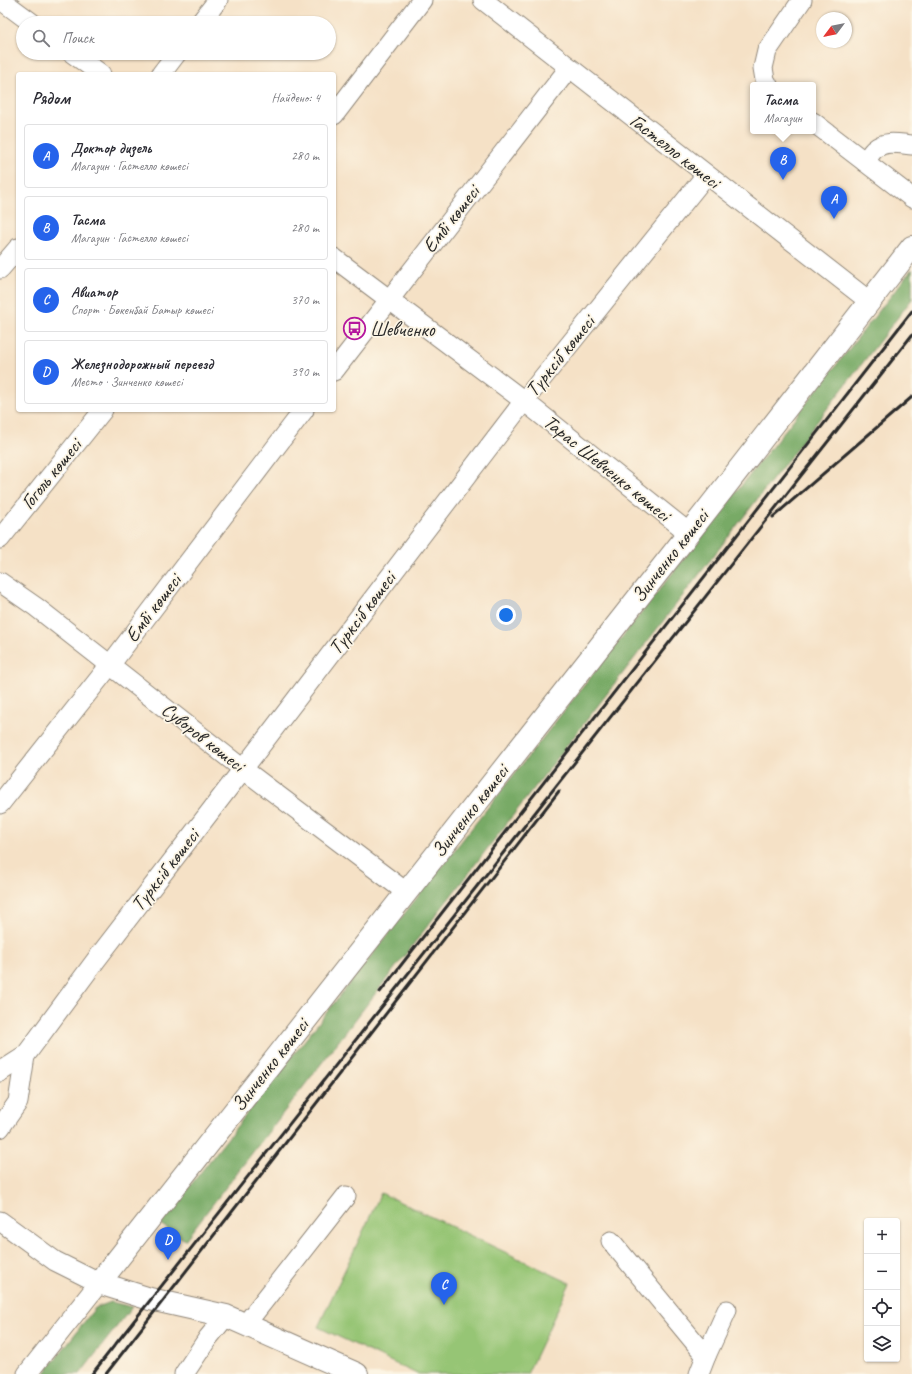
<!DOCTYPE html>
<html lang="ru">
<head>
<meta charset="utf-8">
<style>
	body { margin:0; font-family:Caveat,sans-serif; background:#f2f2f3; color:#2b2b33 }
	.controls { position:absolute; right:12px; bottom:12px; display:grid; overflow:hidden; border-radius:4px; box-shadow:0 1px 3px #0004 }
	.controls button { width:36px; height:36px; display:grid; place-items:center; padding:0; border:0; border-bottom:1px solid #e1e1e2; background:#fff; color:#2b2b33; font:20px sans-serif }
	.compass { position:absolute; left:816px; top:12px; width:36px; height:36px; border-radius:50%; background:#fff; box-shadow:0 1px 3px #0004; rotate:238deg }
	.you { position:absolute; left:506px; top:615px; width:14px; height:14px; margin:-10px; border:3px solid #fff; border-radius:50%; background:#1a73e8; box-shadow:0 0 0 6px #1a73e833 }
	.badge { display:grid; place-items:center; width:26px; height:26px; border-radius:50%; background:#2563eb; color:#fff; font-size:13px; font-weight:700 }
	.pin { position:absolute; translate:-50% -33px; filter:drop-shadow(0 1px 2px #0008) }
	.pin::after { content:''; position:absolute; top:21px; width:14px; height:12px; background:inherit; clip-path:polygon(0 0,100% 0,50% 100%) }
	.popup { position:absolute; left:750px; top:82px; width:66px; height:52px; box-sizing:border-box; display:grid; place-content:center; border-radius:4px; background:#fff; filter:drop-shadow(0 1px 3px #0005); font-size:13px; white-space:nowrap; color:#7c7c81 }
	.popup b { font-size:15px; color:#2b2b33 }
	.popup::after { content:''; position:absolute; left:50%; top:100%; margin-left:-8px; border:8px solid transparent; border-top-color:#fff }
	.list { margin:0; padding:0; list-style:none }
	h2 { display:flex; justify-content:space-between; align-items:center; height:52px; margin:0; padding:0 16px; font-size:17px }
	h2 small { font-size:13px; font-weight:400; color:#7c7c81 }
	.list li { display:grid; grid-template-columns:26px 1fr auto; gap:12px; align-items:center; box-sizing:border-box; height:64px; margin:0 8px 8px; padding:0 8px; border:1px solid #e1e1e2; border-radius:4px }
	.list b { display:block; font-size:15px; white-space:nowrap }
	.list p { margin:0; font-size:13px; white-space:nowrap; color:#7c7c81 }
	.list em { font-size:13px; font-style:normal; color:#7c7c81 }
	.icon { flex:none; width:22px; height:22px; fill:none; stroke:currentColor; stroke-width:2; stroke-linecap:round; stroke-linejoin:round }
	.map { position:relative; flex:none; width:912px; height:1374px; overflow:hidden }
	.search { position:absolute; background:#fff; box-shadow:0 1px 3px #0004; left:16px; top:16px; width:320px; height:44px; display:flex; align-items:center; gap:10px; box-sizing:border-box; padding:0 14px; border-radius:22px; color:#7c7c81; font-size:15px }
	.panel { position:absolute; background:#fff; box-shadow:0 1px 3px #0004; left:16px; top:72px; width:320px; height:340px; border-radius:4px }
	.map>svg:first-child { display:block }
	.green { fill:#96c574; stroke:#607850 }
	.forest { fill:#78aa66; stroke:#526a48 }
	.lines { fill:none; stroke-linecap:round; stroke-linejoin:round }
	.minor-casing { stroke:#908678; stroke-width:21 }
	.major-casing { stroke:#908678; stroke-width:24 }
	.minor { stroke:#fff; stroke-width:19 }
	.major { stroke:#fff; stroke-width:22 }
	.rail { stroke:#2b2b2b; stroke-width:3 }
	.labels { text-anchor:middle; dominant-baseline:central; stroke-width:3.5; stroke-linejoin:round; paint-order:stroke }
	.street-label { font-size:20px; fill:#2b2b2b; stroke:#fcf5e5 }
	.poi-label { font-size:20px; fill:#2b2b2b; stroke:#fcf5e5; text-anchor:start }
</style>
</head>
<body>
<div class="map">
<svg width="912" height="1374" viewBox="0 0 912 1374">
	<rect width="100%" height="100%" fill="#fcf5e5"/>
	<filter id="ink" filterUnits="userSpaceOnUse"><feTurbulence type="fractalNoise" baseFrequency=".025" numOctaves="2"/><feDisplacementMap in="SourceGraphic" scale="8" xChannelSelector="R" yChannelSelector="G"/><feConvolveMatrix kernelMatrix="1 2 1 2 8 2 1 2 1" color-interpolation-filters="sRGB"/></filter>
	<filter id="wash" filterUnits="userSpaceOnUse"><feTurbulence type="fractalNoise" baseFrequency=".012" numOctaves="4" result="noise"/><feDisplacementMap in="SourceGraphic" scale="16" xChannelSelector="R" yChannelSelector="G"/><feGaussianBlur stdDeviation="0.9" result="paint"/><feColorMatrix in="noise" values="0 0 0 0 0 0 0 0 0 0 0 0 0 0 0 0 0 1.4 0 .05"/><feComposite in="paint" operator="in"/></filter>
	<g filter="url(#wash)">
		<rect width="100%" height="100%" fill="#f5e1c6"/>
		<path class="green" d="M381 1193 570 1283 527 1374H417L318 1327Z"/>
		<g class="forest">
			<path d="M912 269V299L185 1240 160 1224Z"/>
			<path d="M111 1302 132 1307 80 1374H44L95 1308Z"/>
		</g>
	</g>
	<g filter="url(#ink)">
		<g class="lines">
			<defs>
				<g id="minor">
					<path d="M1 0 32 23"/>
					<path d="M483 0 869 301"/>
					<path d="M200 23 218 0"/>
					<path d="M72 53 101 74"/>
					<path d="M161 74 177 53"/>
					<path d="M768 85 765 80 763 68 767 51 802 0"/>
					<path d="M334 115 422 0"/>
					<path d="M813 122 912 198"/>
					<path d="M865 162C868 158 871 152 875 149 885 140 900 144 912 145"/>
					<path d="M334 258 524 401 689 533"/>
					<path d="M0 269 18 248"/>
					<path d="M334 371 569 68"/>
					<path d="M0 539 103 410"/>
					<path d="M0 582 36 607 243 769 406 892"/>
					<path d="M0 804 110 665 304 410"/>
					<path d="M0 1072 25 1056 96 960 243 769 524 401 706 175"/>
					<path d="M0 1128 18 1102 25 1056"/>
					<path d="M0 1221 55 1261 99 1283 27 1374"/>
					<path d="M611 1241 706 1356 699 1374"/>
					<path d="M245 1325 346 1196"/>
					<path d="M706 1356 727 1310"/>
					<path d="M184 1374 208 1338 226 1316"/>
				</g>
				<path id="major" d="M357 1374 226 1316 150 1299 99 1283 689 533 912 247"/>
			</defs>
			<use href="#minor" class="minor-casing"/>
			<use href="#major" class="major-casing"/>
			<use href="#minor" class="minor"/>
			<use href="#major" class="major"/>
			<g class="rail">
				<path d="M773 517 912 397"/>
				<path d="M380 992 912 311"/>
				<path d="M92 1374 912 335"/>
				<path d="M106 1374 559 791"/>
			</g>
		</g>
	</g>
	<defs>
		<symbol id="bus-ring" viewBox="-11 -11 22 22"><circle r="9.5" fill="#fcf5e5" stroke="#b5179e" stroke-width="1.5"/><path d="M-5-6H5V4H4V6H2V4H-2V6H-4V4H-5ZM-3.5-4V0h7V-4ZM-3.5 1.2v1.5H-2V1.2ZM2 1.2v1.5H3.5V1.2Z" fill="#b5179e"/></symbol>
	</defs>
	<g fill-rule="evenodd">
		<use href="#bus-ring" x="342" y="316" width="25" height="25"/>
	</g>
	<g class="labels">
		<g class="street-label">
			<text transform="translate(675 151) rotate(38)">Гастелло көшесі</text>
			<text transform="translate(451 219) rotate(-52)">Ембі көшесі</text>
			<text transform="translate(560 356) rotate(-51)">Түрксіб көшесі</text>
			<text transform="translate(607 468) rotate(39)">Тарас Шевченко көшесі</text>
			<text transform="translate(51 474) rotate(-51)">Гоголь көшесі</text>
			<text transform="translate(670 556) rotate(-52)">Зинченко көшесі</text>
			<text transform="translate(153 608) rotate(-53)">Ембі көшесі</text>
			<text transform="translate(362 613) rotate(-53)">Түрксіб көшесі</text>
			<text transform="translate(203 737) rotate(38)">Суворов көшесі</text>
			<text transform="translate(470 811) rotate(-52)">Зинченко көшесі</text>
			<text transform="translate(165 870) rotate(-52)">Түрксіб көшесі</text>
			<text transform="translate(270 1065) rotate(-52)">Зинченко көшесі</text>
		</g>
		<g class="poi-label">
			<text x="370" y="329">Шевченко</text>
		</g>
	</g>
</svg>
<div class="controls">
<button>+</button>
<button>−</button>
<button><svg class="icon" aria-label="locate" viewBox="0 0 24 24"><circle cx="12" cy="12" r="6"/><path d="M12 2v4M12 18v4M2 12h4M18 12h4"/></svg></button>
<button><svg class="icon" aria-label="layers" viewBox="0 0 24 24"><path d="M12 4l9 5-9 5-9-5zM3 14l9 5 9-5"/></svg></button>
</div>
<svg class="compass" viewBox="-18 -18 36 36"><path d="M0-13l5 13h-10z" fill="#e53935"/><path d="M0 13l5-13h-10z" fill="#7c7c81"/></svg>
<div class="you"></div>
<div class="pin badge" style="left:834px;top:219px">A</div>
<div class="pin badge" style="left:783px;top:180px">B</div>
<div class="popup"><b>Тасма</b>Магазин</div>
<div class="pin badge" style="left:444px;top:1305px">C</div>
<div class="pin badge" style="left:168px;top:1260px">D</div>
<div class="search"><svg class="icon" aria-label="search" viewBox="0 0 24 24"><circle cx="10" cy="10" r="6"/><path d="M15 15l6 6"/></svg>Поиск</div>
<section class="panel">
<h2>Рядом<small>Найдено: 4</small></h2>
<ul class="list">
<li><span class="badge">A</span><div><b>Доктор дизель</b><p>Магазин · Гастелло көшесі</p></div><em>280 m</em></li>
<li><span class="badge">B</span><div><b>Тасма</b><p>Магазин · Гастелло көшесі</p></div><em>280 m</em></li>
<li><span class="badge">C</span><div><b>Авиатор</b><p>Спорт · Бөкенбай Батыр көшесі</p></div><em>370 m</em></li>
<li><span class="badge">D</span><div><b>Железнодорожный переезд</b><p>Место · Зинченко көшесі</p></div><em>390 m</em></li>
</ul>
</section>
</div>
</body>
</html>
